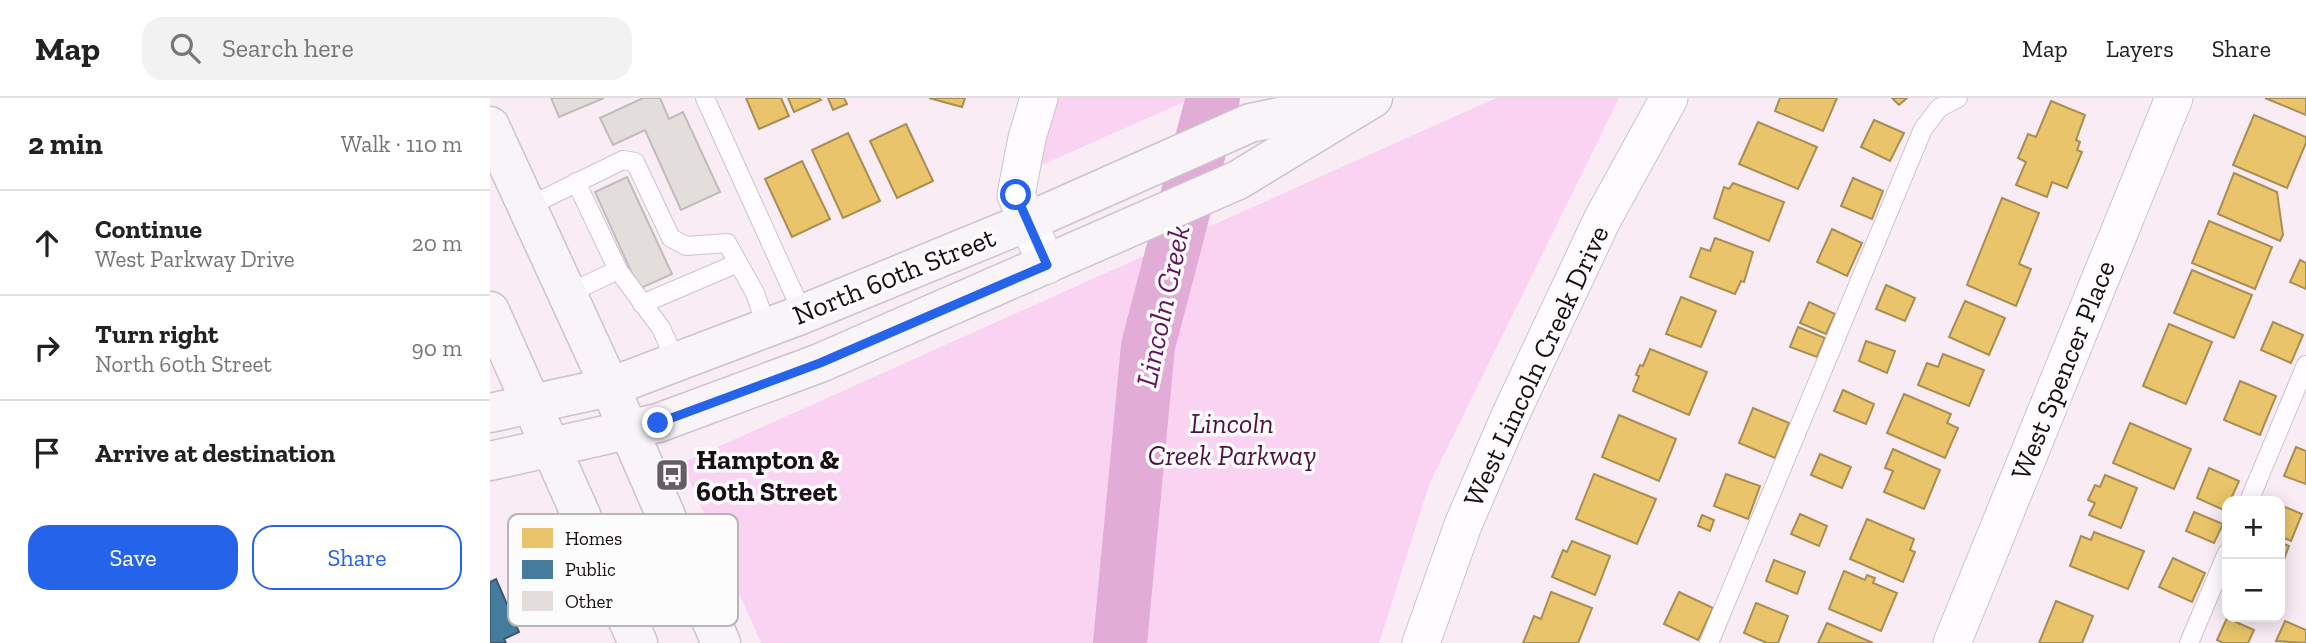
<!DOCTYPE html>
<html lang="en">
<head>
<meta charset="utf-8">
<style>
	body { margin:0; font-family:"Zilla Slab",serif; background:#f2f2f2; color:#222 }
	.controls { position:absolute; right:21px; bottom:21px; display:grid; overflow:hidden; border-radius:14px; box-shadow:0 4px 18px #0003 }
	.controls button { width:63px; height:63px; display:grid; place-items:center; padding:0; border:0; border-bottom:2px solid #e0e0e0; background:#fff; color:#222; font:35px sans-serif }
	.stop { position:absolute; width:21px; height:21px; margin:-16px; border:5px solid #2563eb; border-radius:50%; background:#fff }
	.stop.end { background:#2563eb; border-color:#fff; box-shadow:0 2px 7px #0008 }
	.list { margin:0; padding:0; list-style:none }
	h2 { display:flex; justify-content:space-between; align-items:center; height:91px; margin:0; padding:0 28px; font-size:30px }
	h2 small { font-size:23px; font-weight:400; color:#767676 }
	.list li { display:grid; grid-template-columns:46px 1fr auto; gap:21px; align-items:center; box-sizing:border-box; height:105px; padding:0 28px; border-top:2px solid #e0e0e0 }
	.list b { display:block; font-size:26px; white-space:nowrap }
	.list p { margin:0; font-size:23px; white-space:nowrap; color:#767676 }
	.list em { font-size:23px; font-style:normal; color:#767676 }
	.actions { display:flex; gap:14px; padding:21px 28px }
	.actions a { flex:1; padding:16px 0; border:2px solid #2563eb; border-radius:21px; text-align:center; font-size:24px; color:#2563eb }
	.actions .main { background:#2563eb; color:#fff }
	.icon { flex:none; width:38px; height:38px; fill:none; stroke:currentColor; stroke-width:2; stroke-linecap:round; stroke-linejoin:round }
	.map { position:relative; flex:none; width:1816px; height:545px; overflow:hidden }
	header { display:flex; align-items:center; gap:42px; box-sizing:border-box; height:98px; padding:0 35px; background:#fff; border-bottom:2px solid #e0e0e0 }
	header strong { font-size:33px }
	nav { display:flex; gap:38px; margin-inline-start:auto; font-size:24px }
	.search { width:490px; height:63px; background:#f2f2f2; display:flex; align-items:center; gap:18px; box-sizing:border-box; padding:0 24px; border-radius:21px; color:#767676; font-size:26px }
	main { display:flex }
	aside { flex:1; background:#fff }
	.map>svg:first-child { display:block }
	.green { fill:#fbd3f2 }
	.homes { fill:#e9c46a; stroke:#aa8d51; stroke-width:2 }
	.public { fill:#457b9d; stroke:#385a74; stroke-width:2 }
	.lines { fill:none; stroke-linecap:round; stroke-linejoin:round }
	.river { stroke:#e1acd6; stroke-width:54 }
	.building { fill:#e3dedb; stroke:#c1bbba; stroke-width:2 }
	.lane-casing { stroke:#cec3cb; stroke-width:20 }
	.street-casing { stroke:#cec3cb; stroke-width:39 }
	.secondary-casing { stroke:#cec3cb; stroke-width:41 }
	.lane { stroke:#fefcfe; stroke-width:18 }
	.street { stroke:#fefcfe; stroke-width:37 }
	.secondary { stroke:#f9f4f8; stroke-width:38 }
	.route { stroke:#2563eb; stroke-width:9 }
	.labels { text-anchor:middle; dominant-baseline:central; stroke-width:7; stroke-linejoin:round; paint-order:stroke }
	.street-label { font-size:28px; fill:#180e16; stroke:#fcfcfc }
	.park-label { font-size:28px; font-style:italic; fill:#4e1045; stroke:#fcfcfc }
	.poi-label { font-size:28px; font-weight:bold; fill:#180e16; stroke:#fcfcfc; text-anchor:start }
	.water-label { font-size:30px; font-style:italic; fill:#65135a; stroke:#fcfcfc }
	.key { fill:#fcfcfc; stroke:#b8b5b7; stroke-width:2 }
	.key-label { font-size:19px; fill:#180e16 }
</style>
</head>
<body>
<header>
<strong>Map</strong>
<div class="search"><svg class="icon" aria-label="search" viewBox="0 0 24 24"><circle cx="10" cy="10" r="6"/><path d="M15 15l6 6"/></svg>Search here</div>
<nav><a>Map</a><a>Layers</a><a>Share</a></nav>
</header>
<main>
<aside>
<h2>2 min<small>Walk · 110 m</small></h2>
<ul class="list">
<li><svg class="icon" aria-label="ahead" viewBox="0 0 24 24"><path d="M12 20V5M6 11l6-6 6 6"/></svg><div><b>Continue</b><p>West Parkway Drive</p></div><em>20 m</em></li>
<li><svg class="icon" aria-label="right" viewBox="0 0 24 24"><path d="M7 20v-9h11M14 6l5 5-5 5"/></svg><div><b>Turn right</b><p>North 60th Street</p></div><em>90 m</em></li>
<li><svg class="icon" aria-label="arrive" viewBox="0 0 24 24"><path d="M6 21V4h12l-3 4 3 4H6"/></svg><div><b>Arrive at destination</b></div></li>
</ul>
<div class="actions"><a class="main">Save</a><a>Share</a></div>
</aside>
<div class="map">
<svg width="1816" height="545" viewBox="0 0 1816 545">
	<rect width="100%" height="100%" fill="#f9ecf5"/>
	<g class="green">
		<path d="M563 0H703L538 73Z"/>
		<path d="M1006 0H1129L939 387 889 545H271L192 365Z"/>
	</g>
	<g class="homes">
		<path d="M256 0H291L299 18 269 31Z"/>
		<path d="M298 0H329L331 2 304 14Z"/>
		<path d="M338 0H354L357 6 343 12Z"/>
		<path d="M439 0H475L472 9Z"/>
		<path d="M1290 0H1347L1333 33 1285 13Z"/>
		<path d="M1402 0H1417L1409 7Z"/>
		<path d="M1775 0H1816V17Z"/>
		<path d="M1561 3 1595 17 1586 42 1590 44 1587 52 1592 54 1577 90 1562 84 1557 99 1526 87 1536 64 1528 60 1538 36 1546 39Z"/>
		<path d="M1764 17 1816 39V45L1797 90 1743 67Z"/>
		<path d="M1384 22 1414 35 1400 63 1371 49Z"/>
		<path d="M1268 24 1327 49 1308 91 1249 66Z"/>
		<path d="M416 26 443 83 407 100 380 43Z"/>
		<path d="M358 35 390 103 353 120 322 52Z"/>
		<path d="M312 63 340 121 302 139 275 81Z"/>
		<path d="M1744 75 1787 94 1793 137 1790 143 1728 116Z"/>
		<path d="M1363 80 1393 93 1382 121 1351 108Z"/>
		<path d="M1243 85 1294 104 1279 143 1224 120 1234 89 1239 91Z"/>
		<path d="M1512 100 1549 115 1529 166 1541 171 1526 208 1477 187Z"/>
		<path d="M1719 123 1782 149 1765 191 1702 165Z"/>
		<path d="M1342 131 1372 145 1357 178 1327 164Z"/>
		<path d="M1225 140 1263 154 1254 184 1251 183 1245 196 1200 179 1211 150 1220 153Z"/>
		<path d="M1810 162 1816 165V191L1800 184Z"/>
		<path d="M1702 172 1762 197 1744 240 1684 215Z"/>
		<path d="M1396 187 1425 200 1415 223 1386 211Z"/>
		<path d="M1191 199 1226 213 1211 249 1176 236Z"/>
		<path d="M1475 203 1515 220 1499 257 1459 239Z"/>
		<path d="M1319 204 1345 216 1336 236 1310 225Z"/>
		<path d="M1783 224 1813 237 1801 265 1771 252Z"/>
		<path d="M1679 226 1722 244 1696 306 1653 288Z"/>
		<path d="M1308 229 1335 240 1327 259 1300 249Z"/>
		<path d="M1376 243 1405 253 1397 275 1369 263Z"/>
		<path d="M1160 251 1217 274 1199 317 1143 293 1149 278 1146 277 1150 267 1153 268Z"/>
		<path d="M1453 256 1494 272 1479 308 1428 287 1437 265 1448 269Z"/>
		<path d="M1750 283 1786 298 1770 337 1734 322Z"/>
		<path d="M1353 292 1384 306 1376 326 1344 313Z"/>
		<path d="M1414 296 1461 316 1457 325 1468 330 1455 360 1397 335Z"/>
		<path d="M1263 310 1299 325 1285 360 1249 345Z"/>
		<path d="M1129 317 1186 341 1169 383 1112 359Z"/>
		<path d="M1640 325 1701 351 1684 391 1623 365Z"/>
		<path d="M1806 349 1816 353V386L1794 378Z"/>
		<path d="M1403 351 1450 372 1434 411 1394 394 1403 373 1395 370Z"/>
		<path d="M1330 356 1361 369 1352 390 1321 377Z"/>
		<path d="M1719 370 1749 383 1740 403H1737L1736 413 1707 400Z"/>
		<path d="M1104 376 1166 401 1147 446 1086 421Z"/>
		<path d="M1236 376 1270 388 1258 421 1224 408Z"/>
		<path d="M1615 377 1647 390 1631 430 1599 417 1605 405 1598 402 1605 387 1610 389Z"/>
		<path d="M1790 407 1812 416 1801 443 1790 438Z"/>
		<path d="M1704 414 1733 426 1724 445 1696 433Z"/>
		<path d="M1310 416 1337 428 1329 448 1301 436Z"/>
		<path d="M1212 417 1224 422 1220 433 1208 428Z"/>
		<path d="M1377 421 1424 441 1420 452 1425 454 1413 484 1360 461Z"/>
		<path d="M1604 434 1654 453 1638 491 1580 468 1591 438 1601 442Z"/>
		<path d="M1082 443 1120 458 1105 497 1062 479 1073 452 1077 454Z"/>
		<path d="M1790 444 1799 448 1790 472Z"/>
		<path d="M1683 460 1715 475 1702 504 1669 489Z"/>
		<path d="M1284 462 1315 474 1307 496 1276 483Z"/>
		<path d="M1354 473 1375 482 1377 477 1385 480 1383 485 1407 495 1391 533 1339 511Z"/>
		<path d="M1061 494 1102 510 1088 545H1033L1044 518 1051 521Z"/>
		<path d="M1189 494 1223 510 1208 542 1174 526Z"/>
		<path d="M1566 503 1603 518 1592 545H1549Z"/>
		<path d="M1266 505 1298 518 1288 545H1277L1254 535Z"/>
		<path d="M1737 520 1764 532 1758 545H1733L1727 542Z"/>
		<path d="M1795 523 1816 532V545L1786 543Z"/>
		<path d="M1337 525 1383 545H1328Z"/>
	</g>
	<path class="public" d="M6 481 29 534 14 541 16 545H0V484Z"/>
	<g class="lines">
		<path class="river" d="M630 545 658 248 723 0"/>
	</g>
	<g class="building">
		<path d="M61 0H114L69 19Z"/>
		<path d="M153 0H170L179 21 193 14 230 94 191 112 155 32 123 47 110 20Z"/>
		<path d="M137 79 182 176 149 191 105 94Z"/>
	</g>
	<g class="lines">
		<defs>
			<g id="lane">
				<path d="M215 0 313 216"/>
				<path d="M37 109 133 62 145 64 181 140 196 148 237 145 265 195 277 230"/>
				<path d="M128 172 171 230 186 264"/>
				<path d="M77 196 128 172 86 84"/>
				<path d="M152 206 248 165"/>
				<path d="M1759 403 1816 267"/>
				<path d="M1219 545 1433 31 1449 10 1468 0"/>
				<path d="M1699 545 1737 455"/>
			</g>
			<g id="street">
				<path d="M549 0 537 40 526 97 557 167"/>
				<path d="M931 545 973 427 1019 320 1112 122 1179 0"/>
				<path d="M1462 545 1684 0"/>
			</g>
			<g id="secondary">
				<path d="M0 28 120 289 231 545"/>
				<path d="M0 213 148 545"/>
				<path d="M0 315 120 289 313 216 537 124 760 25 854 6"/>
				<path d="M0 363 168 325 330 265 748 82 883 0"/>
			</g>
		</defs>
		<use href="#lane" class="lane-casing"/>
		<use href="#street" class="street-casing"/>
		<use href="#secondary" class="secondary-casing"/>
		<use href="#lane" class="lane"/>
		<use href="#street" class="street"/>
		<use href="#secondary" class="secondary"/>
	</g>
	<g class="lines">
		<path class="route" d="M168 325 330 265 557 167 526 97"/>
	</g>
	<defs>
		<symbol id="bus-square" viewBox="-11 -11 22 22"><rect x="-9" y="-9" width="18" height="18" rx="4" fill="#675c64" stroke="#fcfcfc"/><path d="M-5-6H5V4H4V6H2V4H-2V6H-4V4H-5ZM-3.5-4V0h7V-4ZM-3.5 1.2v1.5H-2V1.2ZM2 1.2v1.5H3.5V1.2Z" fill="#fff"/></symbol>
	</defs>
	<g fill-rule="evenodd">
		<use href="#bus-square" x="163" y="358" width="38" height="38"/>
	</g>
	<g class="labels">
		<g class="street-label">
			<text transform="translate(404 178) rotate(-22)">North 60th Street</text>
			<text transform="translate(1046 268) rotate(-65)">West Lincoln Creek Drive</text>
			<text transform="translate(1573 272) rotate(-68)">West Spencer Place</text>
		</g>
		<g class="park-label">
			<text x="742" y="325">Lincoln<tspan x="742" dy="32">Creek Parkway</tspan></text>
		</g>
		<g class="poi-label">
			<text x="206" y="361">Hampton &amp;<tspan x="206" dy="32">60th Street</tspan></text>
		</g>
		<g class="water-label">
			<text transform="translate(673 208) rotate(-78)">Lincoln Creek</text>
		</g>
	</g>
	<rect x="18" y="416" width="230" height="112" rx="10" class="key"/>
	<rect x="32" y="430" width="31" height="20" fill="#e9c46a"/>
	<rect x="32" y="462" width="31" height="19" fill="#457b9d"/>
	<rect x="32" y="493" width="31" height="20" fill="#e3dedb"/>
	<g class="key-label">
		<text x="75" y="447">Homes</text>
		<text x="75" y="478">Public</text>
		<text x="75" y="510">Other</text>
	</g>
</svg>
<div class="controls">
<button>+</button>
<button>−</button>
</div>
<div class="stop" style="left:526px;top:97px"></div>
<div class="stop end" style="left:168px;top:325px"></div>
</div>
</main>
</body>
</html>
